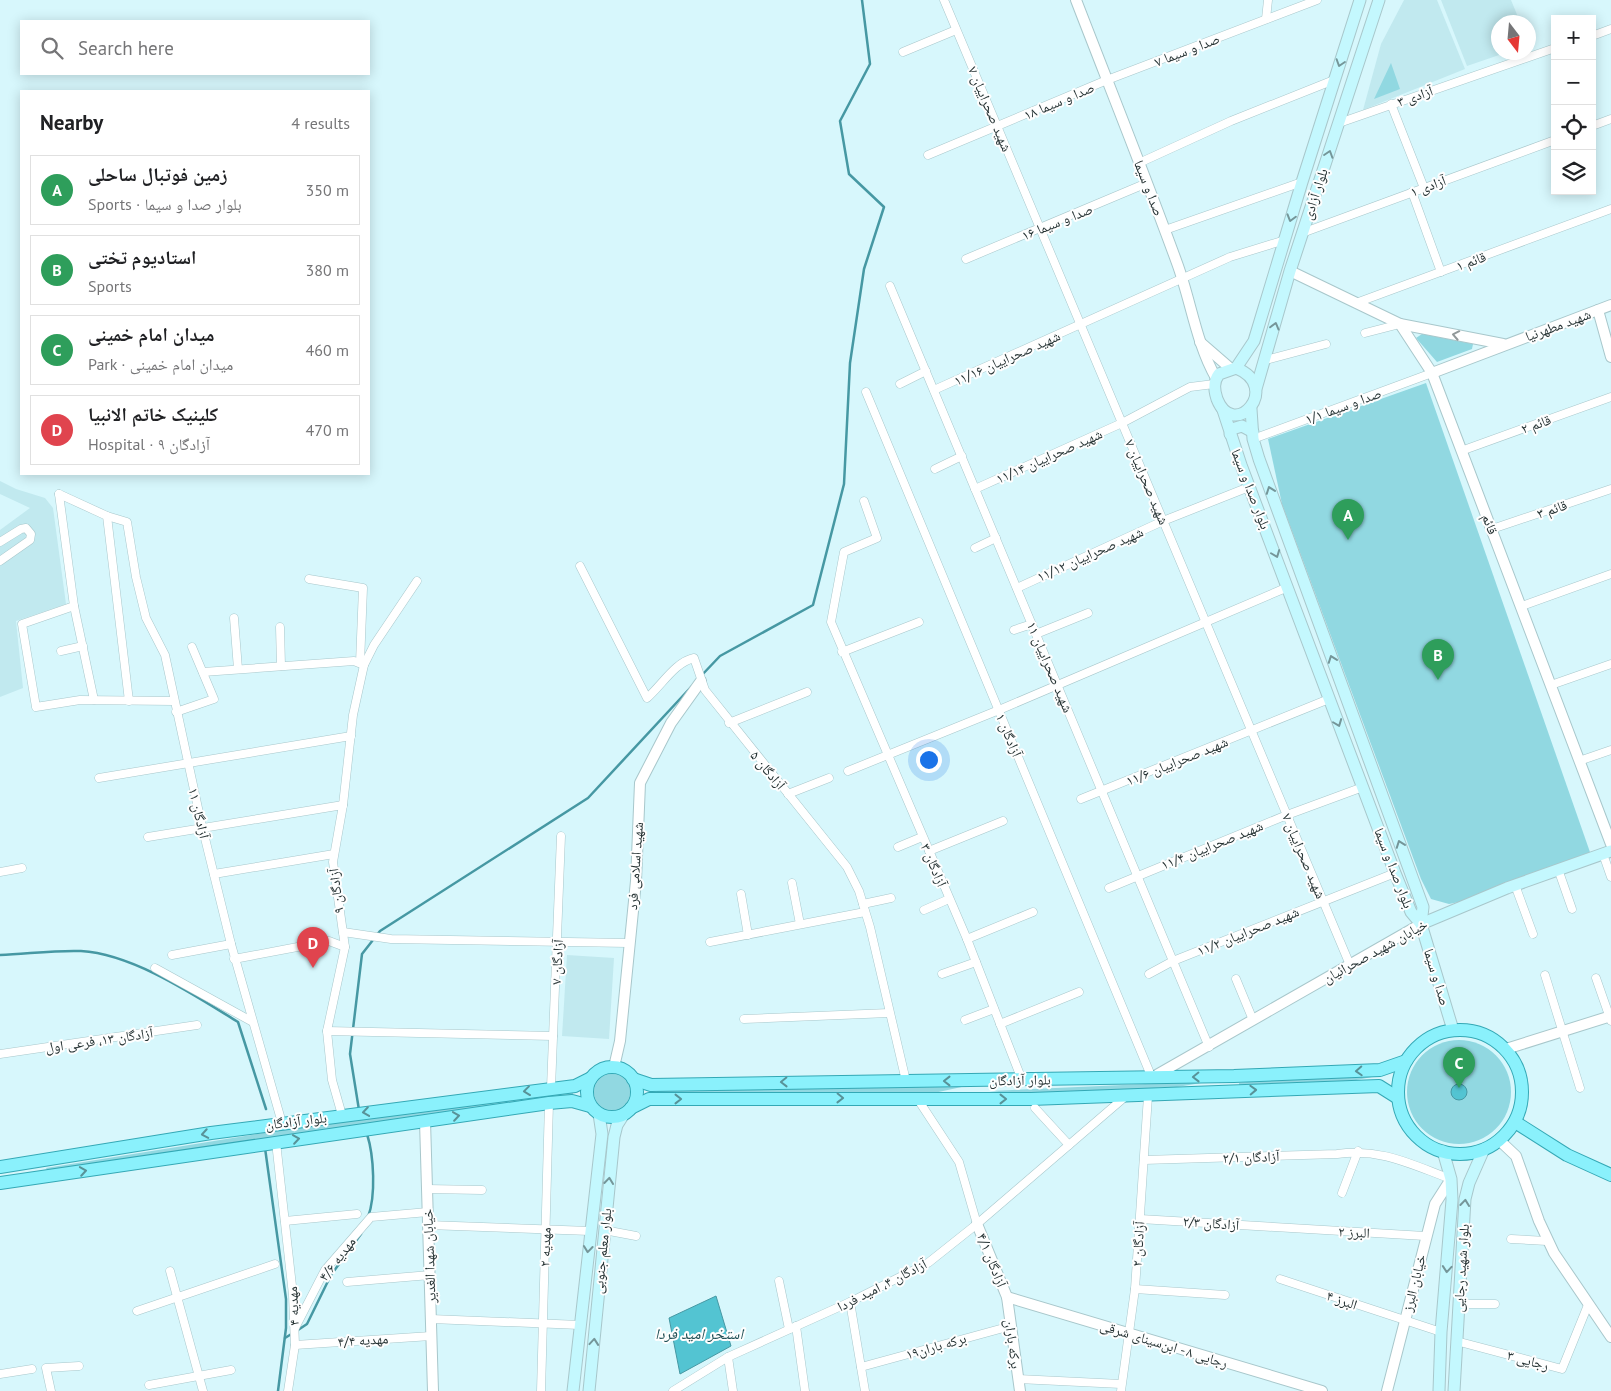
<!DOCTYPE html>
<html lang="en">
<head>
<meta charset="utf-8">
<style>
	body { margin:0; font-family:"PT Sans","Noto Naskh Arabic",sans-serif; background:#f2f2f2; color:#202124 }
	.controls { position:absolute; right:15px; top:15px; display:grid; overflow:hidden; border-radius:0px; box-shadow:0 2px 12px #0003 }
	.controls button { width:45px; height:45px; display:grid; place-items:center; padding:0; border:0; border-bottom:1px solid #e0e0e0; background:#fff; color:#202124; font:25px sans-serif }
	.compass { position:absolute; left:1491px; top:15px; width:45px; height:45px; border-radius:50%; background:#fff; box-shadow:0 2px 12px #0003; rotate:164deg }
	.you { position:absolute; left:928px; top:759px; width:18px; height:18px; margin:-12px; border:4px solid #fff; border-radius:50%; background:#1a73e8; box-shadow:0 0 0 8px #1a73e833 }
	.badge { display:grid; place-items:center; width:32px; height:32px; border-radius:50%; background:#1a73e8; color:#fff; font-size:16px; font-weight:700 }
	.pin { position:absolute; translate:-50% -41px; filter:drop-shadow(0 1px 2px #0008) }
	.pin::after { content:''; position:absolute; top:26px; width:18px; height:15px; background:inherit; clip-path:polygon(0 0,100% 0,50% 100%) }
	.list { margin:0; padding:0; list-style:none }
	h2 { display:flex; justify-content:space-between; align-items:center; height:65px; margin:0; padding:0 20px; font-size:21px }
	h2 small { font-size:16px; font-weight:400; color:#757577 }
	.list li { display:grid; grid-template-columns:32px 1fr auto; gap:15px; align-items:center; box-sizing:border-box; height:70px; margin:0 10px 10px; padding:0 10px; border:1px solid #e0e0e0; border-radius:0px }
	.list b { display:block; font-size:19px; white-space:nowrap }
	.list p { margin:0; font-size:16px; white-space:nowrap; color:#757577 }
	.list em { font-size:16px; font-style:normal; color:#757577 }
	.icon { flex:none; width:28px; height:28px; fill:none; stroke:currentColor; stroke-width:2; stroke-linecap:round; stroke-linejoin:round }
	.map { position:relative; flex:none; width:1611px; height:1391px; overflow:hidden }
	.search { position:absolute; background:#fff; box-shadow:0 2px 12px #0003; left:20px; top:20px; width:350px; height:55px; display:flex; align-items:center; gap:12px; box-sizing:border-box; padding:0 18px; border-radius:0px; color:#757577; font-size:19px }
	.panel { position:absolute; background:#fff; box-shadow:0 2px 12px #0003; left:20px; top:90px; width:350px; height:385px; border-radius:0px }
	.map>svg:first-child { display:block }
	.built { fill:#c1e9ef }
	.green { fill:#91d8e1 }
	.water { fill:#53c4d2; stroke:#4698a3 }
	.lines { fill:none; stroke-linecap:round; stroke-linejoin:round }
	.stream { stroke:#4698a3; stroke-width:2.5 }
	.minor-casing { stroke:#a8c7cb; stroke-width:9 }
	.tertiary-casing { stroke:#a8c7cb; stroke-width:12 }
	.secondary-casing { stroke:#a8c7cb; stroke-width:13 }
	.primary-casing { stroke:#34a8b5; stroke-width:14 }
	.minor { stroke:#fff; stroke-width:8 }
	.tertiary { stroke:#fff; stroke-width:10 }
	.secondary { stroke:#c4f8fe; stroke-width:11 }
	.primary { stroke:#8af1fc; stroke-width:12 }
	.oneway { stroke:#759699 }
	.oneway2 { stroke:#92999a }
	.oneway3 { stroke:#589298 }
	.labels { text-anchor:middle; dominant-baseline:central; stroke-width:4; stroke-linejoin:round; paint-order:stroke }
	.street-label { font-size:14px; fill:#263334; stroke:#fefefe }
	.water-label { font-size:15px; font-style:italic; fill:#1e4f55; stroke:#fefefe }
</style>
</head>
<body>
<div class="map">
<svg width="1611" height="1391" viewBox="0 0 1611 1391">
	<rect width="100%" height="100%" fill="#d7f7fc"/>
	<g class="built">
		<path d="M1404 0H1437L1465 69 1363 110 1381 44Z"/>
		<path d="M1441 0H1511L1520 22H1498V52L1505 53 1467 66Z"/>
		<path d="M0 481 16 489 45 498 53 508 66 604 16 621 23 688 0 697V530L30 508 0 494Z"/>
		<path d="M567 955 614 958 609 1039 562 1036Z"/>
	</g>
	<g class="green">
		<path d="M1391 63 1400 89 1374 99Z"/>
		<path d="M1422 334 1473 344 1472 349 1437 362 1416 338Z"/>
		<path d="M1426 383 1591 855 1464 901 1449 904 1431 899 1421 879 1282 504 1268 439Z"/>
		<circle cx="1459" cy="1092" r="52"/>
		<circle cx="612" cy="1092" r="18"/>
		<path d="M1373 1075 1372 1077 1351 1081 1239 1085V1083L1279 1078Z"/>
		<path d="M1213 1081 1177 1087 1016 1094 990 1091Z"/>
		<path d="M657 1086H966L934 1093 657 1095Z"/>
		<path d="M573 1092V1097L48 1171 46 1168 276 1131Z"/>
	</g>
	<g class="water">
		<circle cx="1459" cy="1092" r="8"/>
		<path d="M716 1296 731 1346 680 1374 669 1318Z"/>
	</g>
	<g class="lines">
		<g class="stream">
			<path d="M701 676 720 656 813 605 844 484 850 363 864 269 884 207 849 174 840 121 870 64 862 0"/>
			<path d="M0 955C27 954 54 950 81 951 133 954 194 995 238 1022L266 1109"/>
			<path d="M359 1110 350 1054 362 954 380 931 588 798 692 686"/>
			<path d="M367 1134C374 1156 376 1196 368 1217"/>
			<path d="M265 1148 286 1299V1328L278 1391"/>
			<path d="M298 1330 307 1324 331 1275 361 1234"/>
			<path d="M285 1338 293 1333"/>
		</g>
		<defs>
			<g id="minor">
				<path d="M944 0 1350 965"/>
				<path d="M1266 19 1268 0"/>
				<path d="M1592 36 1611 29"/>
				<path d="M903 52 956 30"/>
				<path d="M1391 104 1424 188"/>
				<path d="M1339 123 1555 48"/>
				<path d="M1592 126 1611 119"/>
				<path d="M928 155 1107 80 1317 0"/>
				<path d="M1139 163 1231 121 1334 80"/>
				<path d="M1412 192 1441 272"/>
				<path d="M1165 230 1302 182"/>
				<path d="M1302 233 1555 140"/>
				<path d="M966 259 1147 183"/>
				<path d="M890 286 1209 1047"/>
				<path d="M1356 303 1611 209"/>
				<path d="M1365 333 1400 324"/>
				<path d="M1266 360 1326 344"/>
				<path d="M900 384 926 371"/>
				<path d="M934 390 1230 257 1285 240"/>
				<path d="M866 392 1152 1078"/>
				<path d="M1253 439 1432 373"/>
				<path d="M1461 451 1611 397"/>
				<path d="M935 469 962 456"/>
				<path d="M975 489 1122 423 1190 387 1214 384"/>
				<path d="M59 494 74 606 22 624 36 707 80 700 174 701"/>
				<path d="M59 494 107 516 129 701"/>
				<path d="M864 501 877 538 844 552 831 622 967 939 1022 1080"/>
				<path d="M107 516 127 522 136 577 146 618 165 655 201 822 231 944 282 1123"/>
				<path d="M1492 529 1611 489"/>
				<path d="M0 542 21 529 26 528 31 534 30 540 0 561"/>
				<path d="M975 548 996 538"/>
				<path d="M580 566 647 698C662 685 675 662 694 658L705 690 847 867 859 891 870 927 906 1081"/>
				<path d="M309 579 363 588 360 663"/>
				<path d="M1017 588 1163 521 1249 487"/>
				<path d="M74 606 94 700"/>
				<path d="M1522 606 1611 574"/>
				<path d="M234 618 238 669"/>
				<path d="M280 627 281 666"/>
				<path d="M1014 630 1032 624"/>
				<path d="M1036 634 1088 613"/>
				<path d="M61 651 83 646"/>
				<path d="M842 652 919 622"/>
				<path d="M203 672 354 661 364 665"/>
				<path d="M1551 685 1611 664"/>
				<path d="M176 712 214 699 192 647"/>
				<path d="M729 723 807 692"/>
				<path d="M1579 761 1611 750"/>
				<path d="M848 771 999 710 1288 587"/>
				<path d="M99 778 351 736"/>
				<path d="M788 794 829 778"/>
				<path d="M1081 799 1329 699"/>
				<path d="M148 837 343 805"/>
				<path d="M898 847 922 837"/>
				<path d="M929 851 1003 821"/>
				<path d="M1603 854 1611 877"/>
				<path d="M1558 869 1572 909"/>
				<path d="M0 872 22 868"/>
				<path d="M214 874 334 854"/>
				<path d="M792 883 800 924"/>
				<path d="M1515 885 1533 934"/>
				<path d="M1109 888 1287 815 1363 787"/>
				<path d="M741 894 748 935"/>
				<path d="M863 904 891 898"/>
				<path d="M924 910 949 899"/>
				<path d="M343 932 391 939 628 943"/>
				<path d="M967 939 1033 912"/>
				<path d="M710 942 865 912"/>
				<path d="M172 955 231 944"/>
				<path d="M234 959 329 941 345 947"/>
				<path d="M155 968 251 1021"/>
				<path d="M942 974 976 962"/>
				<path d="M1149 974 1173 961 1395 873"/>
				<path d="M1545 975 1580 1088"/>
				<path d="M1596 978 1611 1021"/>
				<path d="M1236 979 1253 1020"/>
				<path d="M744 1019 889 1013"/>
				<path d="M965 1020 994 1009"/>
				<path d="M1000 1024 1079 992"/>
				<path d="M327 1031 553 1036"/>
				<path d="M0 1054 197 1025"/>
				<path d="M551 1088 561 836"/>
				<path d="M917 1098 959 1162 977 1224"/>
				<path d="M1035 1108 1069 1145"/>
				<path d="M342 1115 332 1080 327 1031 345 947 333 862 343 805 353 715 364 665 374 645 417 581"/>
				<path d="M276 1142 293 1295 295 1345 288 1391"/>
				<path d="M1144 1160 1337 1154C1381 1148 1410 1164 1451 1179"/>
				<path d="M427 1189 482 1190"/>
				<path d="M1342 1193 1358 1151"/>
				<path d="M1140 1219 1425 1236"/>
				<path d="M285 1221 357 1214"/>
				<path d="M428 1225 590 1231"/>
				<path d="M604 1230 636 1236"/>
				<path d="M1511 1239 1547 1241"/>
				<path d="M170 1271 203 1391"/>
				<path d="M1280 1279 1441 1332"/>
				<path d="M779 1281 789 1329"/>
				<path d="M347 1282 430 1275"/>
				<path d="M1135 1289 1225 1295"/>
				<path d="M850 1302 865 1391"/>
				<path d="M1458 1304H1495"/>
				<path d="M137 1311 275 1264"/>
				<path d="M431 1319 580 1325"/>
				<path d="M796 1326 805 1391"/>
				<path d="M295 1328 325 1270 371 1217 428 1212"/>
				<path d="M1456 1341 1562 1369 1588 1305"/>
				<path d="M295 1345 431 1336"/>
				<path d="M728 1357 733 1391"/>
				<path d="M861 1367 1011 1326"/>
				<path d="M0 1374 32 1369"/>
				<path d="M1018 1379 1121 1384"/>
				<path d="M149 1385 231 1370"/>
				<path d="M51 1391 46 1368 79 1366"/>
				<path d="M541 1391 549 1103"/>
				<path d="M673 1391 728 1357 850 1302 928 1263 977 1224 1126 1096"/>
				<path d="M1121 1391 1135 1289 1148 1096"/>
			</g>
			<g id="tertiary">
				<path d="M1076 0C1110 88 1145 175 1177 263 1191 301 1196 343 1216 378"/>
				<path d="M1290 271 1400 324 1432 373 1611 844"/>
				<path d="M1598 310 1611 357"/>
				<path d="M1400 324 1503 344"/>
				<path d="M1200 342 1230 368"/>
				<path d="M1432 373 1611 305"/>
				<path d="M1506 1049 1611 1016"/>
				<path d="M614 1067 620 1041 636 881 640 783 671 723 701 681"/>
				<path d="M1153 1077 1421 924"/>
				<path d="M425 1121 433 1391"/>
				<path d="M1499 1140 1516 1156 1539 1221 1554 1253 1611 1337"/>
				<path d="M977 1224 1007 1297 1020 1391"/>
				<path d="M1007 1297 1322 1391"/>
				<path d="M1387 1391 1435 1204 1451 1179"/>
			</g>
			<g id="secondary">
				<path d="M1236 368 1254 341 1302 182 1360 0"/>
				<path d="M1236 368C1283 387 1234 442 1217 399 1214 390 1213 382 1219 374Z"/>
				<path d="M1256 389 1290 271 1379 0"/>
				<path d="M1251 409 1253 439 1259 459 1423 907 1421 924 1453 1030"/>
				<path d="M1223 410 1241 465 1395 873 1411 912 1421 924"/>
				<path d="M1230 434 1232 429 1242 426 1253 432"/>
				<path d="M1421 924 1507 888 1611 851"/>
				<path d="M573 1391 602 1134 599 1114"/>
				<path d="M589 1391 614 1137 617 1125 624 1114"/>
				<path d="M1439 1391 1441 1332 1452 1200 1451 1179 1443 1151"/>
				<path d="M1454 1391 1465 1199 1469 1183 1484 1149"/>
			</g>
			<g id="primary">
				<circle cx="1460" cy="1092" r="62"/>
				<circle cx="612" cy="1092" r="25"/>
				<path d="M633 1079 651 1085 1234 1076 1380 1070 1406 1061"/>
				<path d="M631 1108 649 1099H1031L1379 1086 1398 1098"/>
				<path d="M1515 1122 1567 1155 1611 1175"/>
				<path d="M0 1167 211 1133 575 1086 591 1078"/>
				<path d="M0 1183 549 1103 572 1101 590 1106"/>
			</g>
		</defs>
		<use href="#minor" class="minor-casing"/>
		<use href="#tertiary" class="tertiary-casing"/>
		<use href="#secondary" class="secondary-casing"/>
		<use href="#primary" class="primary-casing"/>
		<use href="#minor" class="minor"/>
		<use href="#tertiary" class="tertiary"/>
		<use href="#secondary" class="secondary"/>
		<use href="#primary" class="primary"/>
	</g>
	<defs><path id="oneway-chevron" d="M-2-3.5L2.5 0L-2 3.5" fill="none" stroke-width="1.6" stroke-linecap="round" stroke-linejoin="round" transform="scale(1.25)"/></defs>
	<g class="oneway">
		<use href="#oneway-chevron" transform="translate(1340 63) rotate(108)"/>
		<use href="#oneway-chevron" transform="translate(1329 154) rotate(-72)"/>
		<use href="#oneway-chevron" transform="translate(1291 218) rotate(106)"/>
		<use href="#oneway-chevron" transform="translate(1275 326) rotate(-75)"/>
		<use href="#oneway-chevron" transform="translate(1270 490) rotate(-110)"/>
		<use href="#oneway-chevron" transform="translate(1276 554) rotate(69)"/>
		<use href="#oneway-chevron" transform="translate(1332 659) rotate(-110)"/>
		<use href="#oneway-chevron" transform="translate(1338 723) rotate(69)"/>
		<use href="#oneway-chevron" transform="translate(1400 844) rotate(-110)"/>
		<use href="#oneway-chevron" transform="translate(609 1181) rotate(-84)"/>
		<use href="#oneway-chevron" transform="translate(1465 1203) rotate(-84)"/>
		<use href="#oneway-chevron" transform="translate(588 1249) rotate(96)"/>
		<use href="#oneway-chevron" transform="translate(1447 1269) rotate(95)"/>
		<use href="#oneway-chevron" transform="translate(594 1342) rotate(-85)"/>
	</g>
	<use class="oneway2" href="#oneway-chevron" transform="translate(1456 335) rotate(-169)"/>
	<g class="oneway3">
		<use href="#oneway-chevron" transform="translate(1359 1071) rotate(177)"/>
		<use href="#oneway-chevron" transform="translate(1196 1077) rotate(179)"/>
		<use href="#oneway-chevron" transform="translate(947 1081) rotate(-180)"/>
		<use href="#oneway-chevron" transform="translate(784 1082) rotate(179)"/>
		<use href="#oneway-chevron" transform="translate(1253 1090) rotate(-2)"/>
		<use href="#oneway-chevron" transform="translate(527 1091) rotate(173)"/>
		<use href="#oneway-chevron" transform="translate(840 1098) rotate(1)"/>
		<use href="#oneway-chevron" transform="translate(678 1099)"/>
		<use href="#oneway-chevron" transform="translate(1003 1099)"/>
		<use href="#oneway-chevron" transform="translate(366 1112) rotate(172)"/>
		<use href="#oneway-chevron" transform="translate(456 1116) rotate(-8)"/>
		<use href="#oneway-chevron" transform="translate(205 1134) rotate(170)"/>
		<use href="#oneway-chevron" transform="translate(296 1139) rotate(-8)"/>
		<use href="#oneway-chevron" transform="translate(83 1171) rotate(-9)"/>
	</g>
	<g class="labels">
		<g class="street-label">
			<text transform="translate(1187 50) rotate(-21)">صدا و سیما ۷</text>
			<text transform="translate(1415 96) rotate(-19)">آزادی ۳</text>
			<text transform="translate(1059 101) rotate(-23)">صدا و سیما ۱۸</text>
			<text transform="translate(990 109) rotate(67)">شهید صحراییان ۷</text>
			<text transform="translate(1428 186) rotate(-20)">آزادی ۱</text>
			<text transform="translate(1149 188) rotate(69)">صدا و سیما</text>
			<text transform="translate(1315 194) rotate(-72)">بلوار آزادی</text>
			<text transform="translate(1057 222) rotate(-22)">صدا و سیما ۱۶</text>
			<text transform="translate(1471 261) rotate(-20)">قائم ۱</text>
			<text transform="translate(1558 325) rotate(-20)">شهید مطهرنیا</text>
			<text transform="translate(1007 358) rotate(-24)">شهید صحراییان ۱۱/۱۶</text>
			<text transform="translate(1343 406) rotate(-20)">صدا و سیما ۱/۱</text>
			<text transform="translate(1536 424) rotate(-20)">قائم ۲</text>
			<text transform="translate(1049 456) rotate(-24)">شهید صحراییان ۱۱/۱۴</text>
			<text transform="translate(1147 482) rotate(67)">شهید صحراییان ۷</text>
			<text transform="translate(1251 489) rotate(69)">بلوار صدا و سیما</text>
			<text transform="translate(1552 509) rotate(-19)">قائم ۳</text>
			<text transform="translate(1490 524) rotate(69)">قائم</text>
			<text transform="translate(1090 554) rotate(-24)">شهید صحراییان ۱۱/۱۲</text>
			<text transform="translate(1050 667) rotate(67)">شهید صحراییان ۱۱</text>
			<text transform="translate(1009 735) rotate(67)">آزادگان ۱</text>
			<text transform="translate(1177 761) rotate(-22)">شهید صحراییان ۱۱/۶</text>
			<text transform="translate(768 770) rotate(50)">آزادگان ۵</text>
			<text transform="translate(199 813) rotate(77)">آزادگان ۱۱</text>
			<text transform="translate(1212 845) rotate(-22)">شهید صحراییان ۱۱/۴</text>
			<text transform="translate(1304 856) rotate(67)">شهید صحراییان ۷</text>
			<text transform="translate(934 865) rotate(67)">آزادگان ۳</text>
			<text transform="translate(635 866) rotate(-86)">شهید اسلامی فرد</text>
			<text transform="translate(1394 868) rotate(69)">بلوار صدا و سیما</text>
			<text transform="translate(336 891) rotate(-97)">آزادگان ۹</text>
			<text transform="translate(1248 931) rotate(-22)">شهید صحراییان ۱۱/۲</text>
			<text transform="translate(1375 951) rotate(-29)">خیابان شهید صحرائیان</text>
			<text transform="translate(557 962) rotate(-87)">آزادگان ۷</text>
			<text transform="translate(1437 977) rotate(73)">صدا و سیما</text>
			<text transform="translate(99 1040) rotate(-8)">آزادگان ۱۳، فرعی اول</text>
			<text transform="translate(1020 1080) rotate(-1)">بلوار آزادگان</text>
			<text transform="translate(296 1121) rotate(-7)">بلوار آزادگان</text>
			<text transform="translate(1251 1157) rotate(-2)">آزادگان ۲/۱</text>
			<text transform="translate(1211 1223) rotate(4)">آزادگان ۲/۳</text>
			<text transform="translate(1354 1232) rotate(3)">البرز ۲</text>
			<text transform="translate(1138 1244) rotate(-86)">آزادگان ۲</text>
			<text transform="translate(545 1247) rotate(-88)">مهدیه ۲</text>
			<text transform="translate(602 1251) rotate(-84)">بلوار معلم جنوبی</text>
			<text transform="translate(429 1256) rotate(-92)">خیابان شهدا الغدیر</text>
			<text transform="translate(337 1259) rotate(-53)">مهدیه ۴/۶</text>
			<text transform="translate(992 1260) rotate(68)">آزادگان ۴/۱</text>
			<text transform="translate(1461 1268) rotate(-86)">بلوار شهید رجایی</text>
			<text transform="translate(1414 1283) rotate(-76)">خیابان البرز</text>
			<text transform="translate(882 1285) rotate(-27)">آزادگان ۴، امید فردا</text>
			<text transform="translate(1342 1300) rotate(19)">البرز ۴</text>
			<text transform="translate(293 1306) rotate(-93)">مهدیه ۴</text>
			<text transform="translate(363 1340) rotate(-4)">مهدیه ۴/۴</text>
			<text transform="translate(1013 1344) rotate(82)">برکه باران</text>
			<text transform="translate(1164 1344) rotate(17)">رجایی ۸ - ابن‌سینای شرقی</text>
			<text transform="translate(936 1346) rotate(-16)">برکه باران۱۹</text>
			<text transform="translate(1528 1360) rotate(15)">رجایی ۳</text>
		</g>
		<g class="water-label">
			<text x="699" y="1333">استخر امید فردا</text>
		</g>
	</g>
</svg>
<div class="controls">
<button>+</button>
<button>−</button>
<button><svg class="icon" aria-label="locate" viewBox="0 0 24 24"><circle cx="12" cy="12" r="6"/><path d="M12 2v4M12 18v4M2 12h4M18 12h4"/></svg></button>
<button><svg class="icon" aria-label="layers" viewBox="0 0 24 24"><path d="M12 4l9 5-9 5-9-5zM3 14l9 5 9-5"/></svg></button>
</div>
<svg class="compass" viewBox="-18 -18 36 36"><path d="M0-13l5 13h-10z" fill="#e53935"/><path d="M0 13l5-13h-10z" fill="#757577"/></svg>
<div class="you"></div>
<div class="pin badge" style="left:1348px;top:540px;background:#2e9e5b">A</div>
<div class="pin badge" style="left:1438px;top:680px;background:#2e9e5b">B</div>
<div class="pin badge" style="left:1459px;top:1088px;background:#2e9e5b">C</div>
<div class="pin badge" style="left:313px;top:968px;background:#e0444e">D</div>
<div class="search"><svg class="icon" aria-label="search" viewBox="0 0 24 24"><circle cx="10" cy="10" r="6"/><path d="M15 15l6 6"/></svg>Search here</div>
<section class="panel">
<h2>Nearby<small>4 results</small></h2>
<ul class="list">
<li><span class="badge" style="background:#2e9e5b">A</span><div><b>زمین فوتبال ساحلی</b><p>Sports · بلوار صدا و سیما</p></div><em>350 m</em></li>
<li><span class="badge" style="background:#2e9e5b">B</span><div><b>استادیوم تختی</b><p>Sports</p></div><em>380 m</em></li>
<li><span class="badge" style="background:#2e9e5b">C</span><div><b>میدان امام خمینی</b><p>Park · میدان امام خمینی</p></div><em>460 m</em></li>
<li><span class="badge" style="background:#e0444e">D</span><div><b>کلینیک خاتم الانبیا</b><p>Hospital · آزادگان ۹</p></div><em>470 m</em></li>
</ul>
</section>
</div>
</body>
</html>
